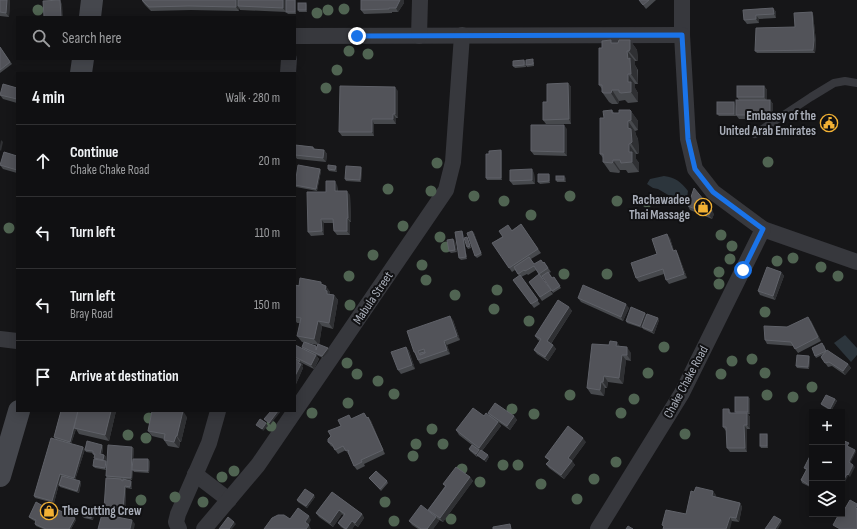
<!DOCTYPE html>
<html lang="en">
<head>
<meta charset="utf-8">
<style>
	body { margin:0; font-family:"Sofia Sans Condensed",sans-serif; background:#19191b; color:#f1f3f6 }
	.controls { position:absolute; right:12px; bottom:12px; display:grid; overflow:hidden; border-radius:0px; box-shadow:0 2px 10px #0003 }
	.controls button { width:36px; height:36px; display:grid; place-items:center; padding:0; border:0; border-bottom:1px solid #303032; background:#101012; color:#f1f3f6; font:20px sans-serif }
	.stop { position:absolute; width:12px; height:12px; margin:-9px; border:3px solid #1a73e8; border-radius:50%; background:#fff }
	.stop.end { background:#1a73e8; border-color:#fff; box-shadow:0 1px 4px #0008 }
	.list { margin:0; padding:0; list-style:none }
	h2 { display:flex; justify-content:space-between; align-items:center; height:52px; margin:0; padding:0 16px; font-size:17px }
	h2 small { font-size:13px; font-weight:400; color:#9c9d9f }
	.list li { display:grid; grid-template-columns:26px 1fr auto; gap:12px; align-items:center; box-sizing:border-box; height:72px; padding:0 16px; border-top:1px solid #303032 }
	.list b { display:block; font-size:15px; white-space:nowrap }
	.list p { margin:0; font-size:13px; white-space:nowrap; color:#9c9d9f }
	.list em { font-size:13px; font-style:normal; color:#9c9d9f }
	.icon { flex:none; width:22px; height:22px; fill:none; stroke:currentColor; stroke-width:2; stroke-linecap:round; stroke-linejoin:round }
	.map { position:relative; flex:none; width:857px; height:529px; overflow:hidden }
	.search { position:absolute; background:#101012; box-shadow:0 2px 10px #0003; left:16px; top:16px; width:280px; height:44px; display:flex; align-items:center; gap:10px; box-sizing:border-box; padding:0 14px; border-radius:0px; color:#9c9d9f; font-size:15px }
	.panel { position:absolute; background:#101012; box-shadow:0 2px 10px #0003; left:16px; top:72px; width:280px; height:340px; border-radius:0px }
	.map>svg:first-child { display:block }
	.water { fill:#2c353c }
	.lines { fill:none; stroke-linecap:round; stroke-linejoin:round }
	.lane { stroke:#37383d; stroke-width:8 }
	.street { stroke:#37383d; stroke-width:16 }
	.secondary { stroke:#45474d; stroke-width:22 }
	.tree { fill:#506452 }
	.wall { fill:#47494d; fill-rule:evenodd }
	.shaded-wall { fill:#2f3033 }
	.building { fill:#525359; stroke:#5f6168; fill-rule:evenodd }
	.route { stroke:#1a73e8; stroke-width:5 }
	.labels { text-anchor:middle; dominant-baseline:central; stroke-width:4; stroke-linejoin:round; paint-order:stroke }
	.poi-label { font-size:13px; font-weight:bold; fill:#a8adb8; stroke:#111113; text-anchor:end }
	.street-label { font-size:13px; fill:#a8adb8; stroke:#111113 }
</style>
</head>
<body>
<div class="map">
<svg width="857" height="529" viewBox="0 0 857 529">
	<rect width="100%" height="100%" fill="#161618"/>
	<g class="water">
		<path d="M664 176C676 178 680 181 688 191L687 198 683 201 675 199 658 189 653 188 647 184 650 179Z"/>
		<path d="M845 335 857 348V355L851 362 834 343Z"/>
	</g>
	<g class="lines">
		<path class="lane" d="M755 134 811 97 834 83 845 81 857 83"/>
		<g class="street">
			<path d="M682 0V35L688 139 695 169 713 192 763 229 857 262"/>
			<path d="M295 36 682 35"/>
			<path d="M419 36 420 0"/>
			<path d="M288 73 289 59"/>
			<path d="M0 339 17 341"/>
			<path d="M195 474 229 500"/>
			<path d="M179 529 176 522 178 514 209 443 218 411"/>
			<path d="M204 529 258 465 446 190 453 162 462 35"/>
			<path d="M598 529 682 393 763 229"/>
		</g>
		<g class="secondary">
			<path d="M90 17 92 0"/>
			<path d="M81 73 83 59"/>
			<path d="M0 476 19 411"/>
		</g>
	</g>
	<g class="tree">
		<circle cx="344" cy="9" r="5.5"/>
		<circle cx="38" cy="10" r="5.5"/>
		<circle cx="328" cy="10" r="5.5"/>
		<circle cx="317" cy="13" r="5.5"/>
		<circle cx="349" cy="51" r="5.5"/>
		<circle cx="368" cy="54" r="5.5"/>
		<circle cx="337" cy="70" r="5.5"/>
		<circle cx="326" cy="88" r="5.5"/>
		<circle cx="768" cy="162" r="5.5"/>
		<circle cx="437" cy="163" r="5.5"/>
		<circle cx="388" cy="189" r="5.5"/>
		<circle cx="431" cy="191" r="5.5"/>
		<circle cx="474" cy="196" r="5.5"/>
		<circle cx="570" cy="196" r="5.5"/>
		<circle cx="504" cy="201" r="5.5"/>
		<circle cx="617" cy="201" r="5.5"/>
		<circle cx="647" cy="202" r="5.5"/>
		<circle cx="531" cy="215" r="5.5"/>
		<circle cx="403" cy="226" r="5.5"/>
		<circle cx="9" cy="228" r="5.5"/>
		<circle cx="721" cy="235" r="5.5"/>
		<circle cx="440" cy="237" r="5.5"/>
		<circle cx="732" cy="246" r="5.5"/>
		<circle cx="446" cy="247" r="5.5"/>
		<circle cx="373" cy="255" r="5.5"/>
		<circle cx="793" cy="258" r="5.5"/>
		<circle cx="730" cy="259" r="5.5"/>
		<circle cx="777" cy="261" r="5.5"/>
		<circle cx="422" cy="265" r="5.5"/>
		<circle cx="821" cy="267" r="5.5"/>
		<circle cx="719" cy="272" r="5.5"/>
		<circle cx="564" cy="274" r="5.5"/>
		<circle cx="607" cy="274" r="5.5"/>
		<circle cx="349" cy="276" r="5.5"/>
		<circle cx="838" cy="276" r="5.5"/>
		<circle cx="426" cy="280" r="5.5"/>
		<circle cx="719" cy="284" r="5.5"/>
		<circle cx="497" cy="290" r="5.5"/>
		<circle cx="455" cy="295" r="5.5"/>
		<circle cx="350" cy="305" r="5.5"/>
		<circle cx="494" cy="309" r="5.5"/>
		<circle cx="765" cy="312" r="5.5"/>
		<circle cx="529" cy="321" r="5.5"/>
		<circle cx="664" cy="347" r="5.5"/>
		<circle cx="752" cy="359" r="5.5"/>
		<circle cx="732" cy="361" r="5.5"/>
		<circle cx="347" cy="363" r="5.5"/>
		<circle cx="648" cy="373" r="5.5"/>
		<circle cx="765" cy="373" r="5.5"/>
		<circle cx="357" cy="374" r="5.5"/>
		<circle cx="721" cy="374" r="5.5"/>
		<circle cx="378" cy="381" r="5.5"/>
		<circle cx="812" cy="387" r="5.5"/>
		<circle cx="394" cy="394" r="5.5"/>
		<circle cx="570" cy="395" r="5.5"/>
		<circle cx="767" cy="395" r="5.5"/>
		<circle cx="793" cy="397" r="5.5"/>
		<circle cx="634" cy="399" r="5.5"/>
		<circle cx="348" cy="403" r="5.5"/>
		<circle cx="512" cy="409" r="5.5"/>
		<circle cx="312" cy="413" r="5.5"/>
		<circle cx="621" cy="413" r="5.5"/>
		<circle cx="534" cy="414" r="5.5"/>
		<circle cx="149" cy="418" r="5.5"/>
		<circle cx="271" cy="426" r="5.5"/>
		<circle cx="432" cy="429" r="5.5"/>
		<circle cx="685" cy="434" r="5.5"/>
		<circle cx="128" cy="435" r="5.5"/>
		<circle cx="146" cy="438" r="5.5"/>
		<circle cx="416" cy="444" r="5.5"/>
		<circle cx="443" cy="444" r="5.5"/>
		<circle cx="413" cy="456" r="5.5"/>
		<circle cx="616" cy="462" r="5.5"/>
		<circle cx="503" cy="465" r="5.5"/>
		<circle cx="518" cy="465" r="5.5"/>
		<circle cx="462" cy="469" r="5.5"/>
		<circle cx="234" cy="471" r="5.5"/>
		<circle cx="222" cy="477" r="5.5"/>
		<circle cx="594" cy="479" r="5.5"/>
		<circle cx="480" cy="482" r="5.5"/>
		<circle cx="541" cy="484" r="5.5"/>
		<circle cx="175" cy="497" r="5.5"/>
		<circle cx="577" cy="499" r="5.5"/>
		<circle cx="141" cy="500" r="5.5"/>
		<circle cx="203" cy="502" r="5.5"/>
		<circle cx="385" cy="502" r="5.5"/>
		<circle cx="451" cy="519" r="5.5"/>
		<circle cx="394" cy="521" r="5.5"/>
	</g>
	<g class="wall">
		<path d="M0 0H10L9 17 0 16Z"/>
		<path d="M286 0V12L240 10 239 8V11L191 10 151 11 145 5 142 1Z"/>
		<path d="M296 0V14H288L286 12Z"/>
		<path d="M361 0H404V3L398 12H392V13L364 14 361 10Z"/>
		<path d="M639 0H656L646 9Z"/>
		<path d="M307 5V12H299L298 10Z"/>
		<path d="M773 8 776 12V18L759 19V23L747 24 744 20Z"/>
		<path d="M812 12 813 14 816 42 815 53H757L755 51 795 27Z"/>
		<path d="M630 40 637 50 638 60 637 61H635V65L638 70V84H635V88L638 93V102L628 103 625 100 619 101 618 104H612L609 102 602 92V89L599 85 602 48 613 43H618Z"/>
		<path d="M0 47 12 64 0 73Z"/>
		<path d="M524 60 525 62 526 67 515 68 513 66Z"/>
		<path d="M534 62V66L527 67 526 65Z"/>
		<path d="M568 83 571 87V124H546L543 120 547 102Z"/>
		<path d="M764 86 767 90V100H770L773 104V119H739L736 115 739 100 737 97Z"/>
		<path d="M17 88V103L3 99 0 95Z"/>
		<path d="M398 91V118H396V124H374V136H342L339 132Z"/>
		<path d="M735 104 736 116H719L717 114Z"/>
		<path d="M612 110 614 113H619L630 110 638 121V130L635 131 636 135 638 139 639 152 638 154H636V159L639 163V172L628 173 626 170H620V172L619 173 610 172 603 162V158L600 154 604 118Z"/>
		<path d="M567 129V156L534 155 531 151Z"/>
		<path d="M295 145 313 147 315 149 324 150 327 154 326 162 297 159 295 156Z"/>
		<path d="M502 152V180H487L486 178Z"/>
		<path d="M17 156V173L3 169 0 165Z"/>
		<path d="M336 166 337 168V172L329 171 328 169Z"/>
		<path d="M361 167 362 169 361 182 346 181 345 179Z"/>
		<path d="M320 169 321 171 317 191 296 187 295 185Z"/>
		<path d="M534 173 535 184 513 185 510 181Z"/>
		<path d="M550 176V183L540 184 538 182Z"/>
		<path d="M566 178V182H557L556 180Z"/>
		<path d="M337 185 338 191 350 195 351 222H350V235H337L334 231 333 223H324V235L311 236 308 232 326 192Z"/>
		<path d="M688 206 714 214 712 219 690 210Z"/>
		<path d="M521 224 541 253 531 259 534 264 544 262 551 272 549 273 552 278 554 277 561 288 553 293 543 277 542 278 553 294 542 301 529 282 539 274 536 270 528 275 527 274 521 277 540 304 534 308 513 280 519 276 515 270 512 272 492 243Z"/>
		<path d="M462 231 463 233 467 259 461 260 459 258Z"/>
		<path d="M472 231 474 233 482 255 477 258 475 256Z"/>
		<path d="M670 238 674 251 678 254 687 278 669 284 666 280 664 274 639 282 636 278 657 254Z"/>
		<path d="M468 239 471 248 468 249 467 247Z"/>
		<path d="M455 241 457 252 451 253 449 251Z"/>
		<path d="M781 272 784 276 775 300 760 295 758 291Z"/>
		<path d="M295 285H324L330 292V294L334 295 338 300 333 329 322 326 319 345 328 348 329 351 323 358 306 350 316 355 319 359 314 369 300 362 303 365 302 366 303 368 296 384 295 383V345L303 349 302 347 304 342H302L297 336 300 323H297L295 320ZM307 343 318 345 317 347 316 346Z"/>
		<path d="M578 298 629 308 623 321 581 302Z"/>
		<path d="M569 307 572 311 551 344 553 345 556 349 548 361 537 354 534 350 540 341 538 340 535 336Z"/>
		<path d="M645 313 647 315 659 320 654 334 643 329 642 327V328L627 323 626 321Z"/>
		<path d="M453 320 460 340 447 345 450 354 420 364 414 352Z"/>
		<path d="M811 321 821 341 798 353 793 346 767 344 765 340 787 327Z"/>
		<path d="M824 345 826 351 848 364 851 368 845 375 832 366 828 367 821 357 822 355 816 358 815 356Z"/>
		<path d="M406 347 409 351 415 369 401 374 398 370Z"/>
		<path d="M620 347 631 353V361L626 360 623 384 608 382 607 388H605L604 396 591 394 587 388Z"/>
		<path d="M809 356 810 358 809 369 797 368 796 366Z"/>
		<path d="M748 397 750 399V414H748L750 417V429H747V452H730L727 448 726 431 723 427 729 409 731 413H736L735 412Z"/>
		<path d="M835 399 837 401 831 411 823 406 821 404Z"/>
		<path d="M61 411H116L109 441 79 434 76 429 71 444 55 439 54 437Z"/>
		<path d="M488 413 514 416 517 420 510 430 494 419 498 422 501 426 482 451 489 457 486 462 478 455 477 457 470 451 469 449 472 445 459 435 456 430 484 416H490Z"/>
		<path d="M187 417 181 442H180L179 448 168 446 164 440V439L152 436 148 431Z"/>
		<path d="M368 417 371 421 385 454 364 464 365 466 357 470 354 466 349 455 346 450 338 454 333 447 331 446 328 442 331 436 341 426 351 419Z"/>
		<path d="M767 434 768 436V448H761L760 446Z"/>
		<path d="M586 442 572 461 575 465 564 479 549 468 546 464 549 461 545 457Z"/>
		<path d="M83 447 85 449 75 480 81 483 79 493 60 487 59 485 61 476 54 503 35 498 34 496Z"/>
		<path d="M103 447 102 454 104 455 106 457 105 461 107 463 132 447 134 449 133 459 150 461 149 473 134 472 133 470 132 480 124 479 132 483V489L126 488 125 513 106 511 104 509 107 478 106 476 107 466 106 470 95 468 93 466 95 460 94 458 95 456 93 454V453L86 452 85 450Z"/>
		<path d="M812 452V493L810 491 812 488 802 483 801 480 806 470 804 468Z"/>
		<path d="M470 477 473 481 443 522 437 519 439 521 433 529H418L412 525 409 521 429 512 428 510 445 486 443 484Z"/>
		<path d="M369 478 387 481 388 483 381 491Z"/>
		<path d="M332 492 362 514 364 518 358 527 355 525 352 529H344L341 527 338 523 344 516 342 514 333 527 319 517 316 513Z"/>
		<path d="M716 495 715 497 740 503 742 507 739 522 732 521 664 527 662 525 686 514Z"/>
		<path d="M315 497 307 508 298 502 297 500Z"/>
		<path d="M43 506 76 520 71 529H43L36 526 35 524 36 522 31 519 29 517Z"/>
		<path d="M94 513 93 520 84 518 82 516Z"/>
	</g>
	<g class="shaded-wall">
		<path d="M7 0H10L9 17 6 13Z"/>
		<path d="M60 0 62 4 63 17H61Z"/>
		<path d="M236 0H239L238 6 239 8V11L236 7Z"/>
		<path d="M283 0H286V12L283 8Z"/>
		<path d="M295 0H296V14L295 12Z"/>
		<path d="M400 0H404V3L398 12 396 8Z"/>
		<path d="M306 3 307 5V12L306 10Z"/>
		<path d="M773 8 776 12V18L774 14Z"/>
		<path d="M812 12 813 14 816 42 815 53 813 50Z"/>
		<path d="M756 15 759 19V23L756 19Z"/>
		<path d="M630 40 637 50 638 60 637 61 629 51Z"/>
		<path d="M627 51 635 61V65L637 69 638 84 631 74 628 59Z"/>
		<path d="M628 74 635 84V88L638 93V102L631 92 628 82Z"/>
		<path d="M568 83 571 87V124L569 119Z"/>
		<path d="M764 86 767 90V101L764 97Z"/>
		<path d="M395 87 398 91V118L395 114Z"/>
		<path d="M612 90 619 101 618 104 611 93Z"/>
		<path d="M770 100 773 104V119L770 115Z"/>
		<path d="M734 102 735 104 736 116 734 114Z"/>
		<path d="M631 111 638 121V130L631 120Z"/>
		<path d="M393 114 396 118V124L393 119Z"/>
		<path d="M372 119 374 124V136L372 132Z"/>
		<path d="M628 121 635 131 636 135 638 139 639 152 638 154 631 143 628 128Z"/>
		<path d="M564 125 567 129V156L564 152Z"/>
		<path d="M1 140 3 142 1 151 0 150V146Z"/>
		<path d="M629 144 636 154V159L639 163V172L632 162 629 152Z"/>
		<path d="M324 150 327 154 326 162 323 158Z"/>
		<path d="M501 150 502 152V180L501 178Z"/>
		<path d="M613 160 620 170V172L613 162Z"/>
		<path d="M336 166 337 168V172L335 170Z"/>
		<path d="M361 167 362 169 361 182 360 180Z"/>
		<path d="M320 169 321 171 317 191 316 189Z"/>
		<path d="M532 169 534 173 535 184 532 180Z"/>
		<path d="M295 172 296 174 295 183Z"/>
		<path d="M549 174 550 176V183L549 181Z"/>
		<path d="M564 176 566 178V182L564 180Z"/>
		<path d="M335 181 337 185 338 195 335 191Z"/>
		<path d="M347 191 350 195 351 222 348 218Z"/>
		<path d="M712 210 714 214 712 219 709 215Z"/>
		<path d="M347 218 350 222V235L347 231Z"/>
		<path d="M321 219 324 223V235L322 231Z"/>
		<path d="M462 231 463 233 467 259 466 257Z"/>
		<path d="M472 231 474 233 482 255 481 253Z"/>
		<path d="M667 234 670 238 675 255 673 251Z"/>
		<path d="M453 239 455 241 457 252 455 250Z"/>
		<path d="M676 250 678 254 687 278 684 274Z"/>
		<path d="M781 272 784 276 775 300 773 296Z"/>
		<path d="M326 286 330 292V295L327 294 325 290Z"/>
		<path d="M334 295 338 300 333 329 329 323Z"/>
		<path d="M626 304 629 308 623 321 621 317Z"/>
		<path d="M569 307 572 311 550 345 547 341Z"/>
		<path d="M645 313 647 315 642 328 640 326Z"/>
		<path d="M450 316 453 320 460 340 457 336Z"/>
		<path d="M808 317 811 321 821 341 818 337Z"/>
		<path d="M658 318 659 320 654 334 652 331Z"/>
		<path d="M318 321 322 326 319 345 314 339Z"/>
		<path d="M444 341 447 345 450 354 447 350Z"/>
		<path d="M617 342 621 348 616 346Z"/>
		<path d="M553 345 556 349 548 361 545 357Z"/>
		<path d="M406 347 409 351 415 369 412 365Z"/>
		<path d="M627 347 631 353V361L627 355Z"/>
		<path d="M328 348 329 351 323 358 322 356Z"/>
		<path d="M316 355 319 359 314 369 311 365Z"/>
		<path d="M622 355 626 360 623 384 619 378Z"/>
		<path d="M809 356 810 358 809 369 808 367Z"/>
		<path d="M300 361 303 365 302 366 303 368 296 384 295 382V376Z"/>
		<path d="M848 364 851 368 845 375 843 371Z"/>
		<path d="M604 376 608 382 607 388 603 382Z"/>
		<path d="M601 382 605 388 604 396 600 390Z"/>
		<path d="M748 397 750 399V414L748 412Z"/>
		<path d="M835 399 837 401 831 411 830 409Z"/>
		<path d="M79 411 74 428 76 429 71 444 70 442Z"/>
		<path d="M111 411H116L109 441 105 435Z"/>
		<path d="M183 411 187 417 181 442 177 436Z"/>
		<path d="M278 411H281L270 425 269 423Z"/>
		<path d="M747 413 750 417V429L747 425Z"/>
		<path d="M514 416 517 420 510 430 507 426Z"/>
		<path d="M368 417 371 421 385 454 383 450Z"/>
		<path d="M498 422 501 426 481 452 479 448Z"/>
		<path d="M266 423 268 426 263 431 262 429Z"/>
		<path d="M744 425 747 429V452L745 448Z"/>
		<path d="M767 434 768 436V448L767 446Z"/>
		<path d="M176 436 180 442 179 448 174 442Z"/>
		<path d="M583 438 586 442 572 461 575 465 564 479 561 475 568 458Z"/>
		<path d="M102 445 103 447 102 456 100 454Z"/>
		<path d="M83 447 85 449 75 480 74 478Z"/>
		<path d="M132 447 134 449 132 480 131 478Z"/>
		<path d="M479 450 481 452 477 457 476 454Z"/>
		<path d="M855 450 856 452 850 464 849 462Z"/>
		<path d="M104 455 106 457 105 462 103 460Z"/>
		<path d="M488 455 489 457 486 462 484 460Z"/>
		<path d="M148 459 150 461 149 473 148 471Z"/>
		<path d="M106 461 107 463 106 470 105 468Z"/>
		<path d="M853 465 855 467 850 477 848 475Z"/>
		<path d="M60 474 61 476 54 503 52 501Z"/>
		<path d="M847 474 848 476 842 488V483Z"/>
		<path d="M470 477 473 481 443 522 440 518Z"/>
		<path d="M80 481 81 483 79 493 77 491Z"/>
		<path d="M131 481 132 483V489L130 487Z"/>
		<path d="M125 486 126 488 125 513 123 511Z"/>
		<path d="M713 491 716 495 715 500 712 496Z"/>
		<path d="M314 495 315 497 307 508 306 506Z"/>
		<path d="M740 503 742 507 739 522 736 518Z"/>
		<path d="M339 510 342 514 333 527 330 523Z"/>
		<path d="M93 511 94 513 93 520 91 518Z"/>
		<path d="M362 514 364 518 358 527 355 523Z"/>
		<path d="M309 516 311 520 308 526 305 522Z"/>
		<path d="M436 517 439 521 433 529H427Z"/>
		<path d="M730 517 732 521 730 529H726Z"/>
		<path d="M75 518 76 520 71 529H69Z"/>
		<path d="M132 520 135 524 134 529H130Z"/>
		<path d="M781 520 782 522 778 529H775Z"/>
		<path d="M352 521 355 525 352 529H347Z"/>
		<path d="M234 522 236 524 232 529H229Z"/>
		<path d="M309 525 311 529H306Z"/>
	</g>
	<g class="building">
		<path d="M0 0H7L6 13 0 12Z"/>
		<path d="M60 0 61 17H44L43 1Z"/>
		<path d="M142 0H236V7L189 6 149 7Z"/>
		<path d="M238 0H283V8L238 6Z"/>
		<rect x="286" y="0" width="9" height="12"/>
		<path d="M361 0H400L396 8H389V9L361 10Z"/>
		<path d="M639 0H649L643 5Z"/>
		<rect x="298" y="3" width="8" height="7"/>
		<path d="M773 8 774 14 756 15V19L744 20 743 10Z"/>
		<path d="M812 12 814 40 813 50 755 51 756 28 795 27 794 13Z"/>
		<path d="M611 40V43H618L619 40H630V49L629 51H627L628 59 630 58V60L631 74H628V82H631V92L621 93 619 92V90H612L611 93H604L602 92V85H599V48H602V41Z"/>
		<path d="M0 47 10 62 0 70Z"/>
		<path d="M533 59V64L526 65V60Z"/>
		<path d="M524 60V65L513 66V61Z"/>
		<path d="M568 83 569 119 543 120V102H547V84Z"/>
		<path d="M3 84 17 88V99L0 95Z"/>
		<path d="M340 86 395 87V114H393V119H372V132H339Z"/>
		<rect x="737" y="86" width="27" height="11"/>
		<rect x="736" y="100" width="34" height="15"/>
		<rect x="717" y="102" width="17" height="12"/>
		<path d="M612 110V113H619V110H630L631 111V120L628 121V128L631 129 632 142 631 143 629 144V152H632V162L621 163 620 160H613V162L612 163 603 162V154H600V118H604L603 111Z"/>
		<path d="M531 125H564V152L531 151Z"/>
		<path d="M295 145 313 147V149L324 150 323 158 295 155Z"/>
		<path d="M501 150V178H486V154H489V151Z"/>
		<path d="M4 152 17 156V170L0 165Z"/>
		<path d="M298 165 320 169 316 189 295 185Z"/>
		<path d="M328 165 336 166 335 170 328 169Z"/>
		<path d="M346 166 361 167 360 180 345 179Z"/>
		<path d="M532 169V180L510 181V170Z"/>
		<path d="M538 174H549V181L538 182Z"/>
		<rect x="556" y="176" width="8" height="4"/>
		<path d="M326 181H335V191H347L348 218H347V231H334L333 219H321L322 231 308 232 307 192H326Z"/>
		<path d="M694 188 712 210 709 215 688 206Z"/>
		<path d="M521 224 538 249 509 268 492 243 503 237 499 231 508 225 512 231Z"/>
		<path d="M462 231 466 257 459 258 455 232Z"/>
		<path d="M472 231 481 253 475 256 467 233Z"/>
		<path d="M667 234 673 251 676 250 684 274 666 280 663 269 636 278 631 263 657 254 652 239Z"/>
		<path d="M467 237 470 246 467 247 464 238Z"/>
		<path d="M453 239 455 250 449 251 447 240Z"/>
		<path d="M529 257 534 264 541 260 543 263 544 262 548 268 539 274 534 266 525 271 524 270 518 274 514 267Z"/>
		<path d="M767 267 781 272 773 296 758 291Z"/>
		<path d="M548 272 552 278 554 277 560 286 552 291 542 276Z"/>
		<path d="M539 274 551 290 540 297 529 282Z"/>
		<path d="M520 275 538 300 531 304 513 280Z"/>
		<path d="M300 278 321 282V284L326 286 325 290 327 291V294L334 295 329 323 318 321 314 339 297 336 301 318 295 317V285L299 286Z"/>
		<path d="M583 285 626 304 621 317 578 298Z"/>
		<path d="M558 300 569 307 547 341 553 345 545 357 534 350 541 339 535 336Z"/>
		<path d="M631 307 645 313 640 326 626 321Z"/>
		<path d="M647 314 658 318 652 331 642 327Z"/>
		<path d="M450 316 457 336 444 341 447 350 418 360 415 352H414L407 331ZM424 349 425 353 420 355 418 351Z"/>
		<path d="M808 317 818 337 795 349 791 342 765 340 764 326 787 327Z"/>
		<path d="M610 341 617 342 616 346 627 347V355H622L619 378 604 376 603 382H601L600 390 587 388 592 344 609 345Z"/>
		<path d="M304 342 316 346V350L318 344 328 348 322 356 302 347Z"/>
		<path d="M822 343 826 351 815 356 812 348Z"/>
		<path d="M295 345 316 355 311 365 295 357Z"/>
		<path d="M406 347 412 365 398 370 391 352Z"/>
		<path d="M827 350 848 364 843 371 829 362 825 363 821 357Z"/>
		<path d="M425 352V353L420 355V353Z"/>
		<path d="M797 355 809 356 808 367 796 366Z"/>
		<path d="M295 359 300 361 298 363 301 364 295 376Z"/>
		<path d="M826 395 835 399 830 409 821 404Z"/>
		<rect x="735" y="397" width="13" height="15"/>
		<path d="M495 403 514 416 507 426 488 413Z"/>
		<path d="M473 408 484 416 486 413 498 422 479 448 456 430Z"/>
		<path d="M723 409H729V413H747V425H744L745 448H727L726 427H723Z"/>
		<path d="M61 411H78L70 442 54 437Z"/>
		<path d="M78 411H111L105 435 74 428Z"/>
		<path d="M152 411H183L177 436H176L174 442 164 440 165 434 148 431Z"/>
		<path d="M271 411H278L269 423 264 419Z"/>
		<path d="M364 413 367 418 368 417 383 450 361 460 362 462 354 466 348 452 349 451 348 450 346 451 343 446 335 450 332 444 328 442V439L331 436 328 431 341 426 338 420 349 415 351 419Z"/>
		<path d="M260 419 266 423 262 429 256 425Z"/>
		<path d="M568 426 583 438 568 458 572 461 561 475 546 464 550 460 545 457Z"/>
		<rect x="760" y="434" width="7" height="12"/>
		<path d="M51 438 83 447 74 478 60 474 52 501 34 496Z"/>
		<path d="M842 440 849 443 847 446 855 450 849 462 853 465 848 475 847 474 842 483Z"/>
		<path d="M87 441 102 445 100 454 104 455 103 460 94 458 95 454H93V451L85 450Z"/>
		<path d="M108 445 132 447 131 478 106 476Z"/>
		<path d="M472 445 479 450 476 454 469 449Z"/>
		<path d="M481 450 488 455 484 460 477 455Z"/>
		<path d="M812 452V487L801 480 807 469 804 468Z"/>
		<path d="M94 459 106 461 105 468 93 466Z"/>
		<path d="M133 459H148V471L132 470Z"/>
		<path d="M456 467 470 477 440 518 428 510 446 486 443 484Z"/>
		<path d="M376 471 387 481 380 489 369 478Z"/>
		<path d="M62 476 80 481 77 491 59 485Z"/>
		<path d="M106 478 121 479V480L123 481V479L131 481 130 487 125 486 123 511 104 509Z"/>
		<path d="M696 487 713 491 712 496 740 503 736 518 730 517 726 529H663L664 526 662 525 666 510 686 514 691 491 694 492Z"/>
		<path d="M812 487V492L810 491Z"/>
		<path d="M305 489 314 495 306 506 297 500Z"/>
		<path d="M332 492 362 514 355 523 352 521 346 529 338 523 345 514 339 510 330 523 316 513Z"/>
		<path d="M850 500 857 504 856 508 857 509V529H840L833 525 839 514H842V511L843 512Z"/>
		<path d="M36 502 43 506 44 503 75 518 69 529H46L35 524 36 520 29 517Z"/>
		<path d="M421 505 436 517 427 529H421L409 521Z"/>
		<path d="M298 508 309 516 305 522 309 525 306 529H264L272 518 278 515H284L290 519Z"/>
		<path d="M84 510 93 511 91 518 82 516Z"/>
		<path d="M102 514 132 520 130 529H98Z"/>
		<path d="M774 516 781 520 775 529H765Z"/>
		<path d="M228 517 234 522 229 529H219Z"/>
		<path d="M510 524 511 529H493V527Z"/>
		<path d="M628 526 633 529H626Z"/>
	</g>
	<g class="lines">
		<path class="route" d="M357 36 682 35 688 139 695 169 713 192 763 229 743 270"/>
	</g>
	<defs>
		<symbol id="civic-ring" viewBox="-11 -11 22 22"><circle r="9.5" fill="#111113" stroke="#f2b134" stroke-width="1.5"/><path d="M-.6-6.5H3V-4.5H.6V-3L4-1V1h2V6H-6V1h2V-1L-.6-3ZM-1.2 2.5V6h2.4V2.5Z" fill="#f2b134"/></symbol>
		<symbol id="shop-ring" viewBox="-11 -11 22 22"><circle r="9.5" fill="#111113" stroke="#f2b134" stroke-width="1.5"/><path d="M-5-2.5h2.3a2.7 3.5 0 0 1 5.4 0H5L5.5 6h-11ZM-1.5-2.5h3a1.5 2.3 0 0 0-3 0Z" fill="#f2b134"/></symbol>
	</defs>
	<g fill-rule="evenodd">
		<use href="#civic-ring" x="819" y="113" width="20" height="20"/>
		<use href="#shop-ring" x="693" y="197" width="20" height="20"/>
		<use href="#shop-ring" x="39" y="501" width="20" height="20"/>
	</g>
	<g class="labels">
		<g class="poi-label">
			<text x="816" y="116">Embassy of the<tspan x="816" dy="15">United Arab Emirates</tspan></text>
			<text x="690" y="200">Rachawadee<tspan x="690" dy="15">Thai Massage</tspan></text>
			<text x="62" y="511" text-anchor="start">The Cutting Crew</text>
		</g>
		<g class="street-label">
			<text transform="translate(373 298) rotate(-56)">Mabula Street</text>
			<text transform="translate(686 382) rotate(-62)">Chake Chake Road</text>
		</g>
	</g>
</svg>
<div class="controls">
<button>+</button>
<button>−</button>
<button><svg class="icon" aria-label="layers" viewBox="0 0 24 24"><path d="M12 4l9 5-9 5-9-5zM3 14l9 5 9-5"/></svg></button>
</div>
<div class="stop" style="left:743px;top:270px"></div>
<div class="stop end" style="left:357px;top:36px"></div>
<div class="search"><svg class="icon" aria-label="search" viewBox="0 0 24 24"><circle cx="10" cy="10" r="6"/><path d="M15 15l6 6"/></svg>Search here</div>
<section class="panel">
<h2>4 min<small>Walk · 280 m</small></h2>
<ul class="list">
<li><svg class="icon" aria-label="ahead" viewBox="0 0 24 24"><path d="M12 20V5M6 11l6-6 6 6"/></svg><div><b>Continue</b><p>Chake Chake Road</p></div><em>20 m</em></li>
<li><svg class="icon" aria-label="left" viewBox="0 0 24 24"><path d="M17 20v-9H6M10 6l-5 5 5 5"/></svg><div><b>Turn left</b></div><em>110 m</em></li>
<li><svg class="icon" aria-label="left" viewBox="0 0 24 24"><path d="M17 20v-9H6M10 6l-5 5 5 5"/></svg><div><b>Turn left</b><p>Bray Road</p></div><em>150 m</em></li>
<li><svg class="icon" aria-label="arrive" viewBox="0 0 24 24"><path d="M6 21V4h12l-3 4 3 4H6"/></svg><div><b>Arrive at destination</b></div></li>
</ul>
</section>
</div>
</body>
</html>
